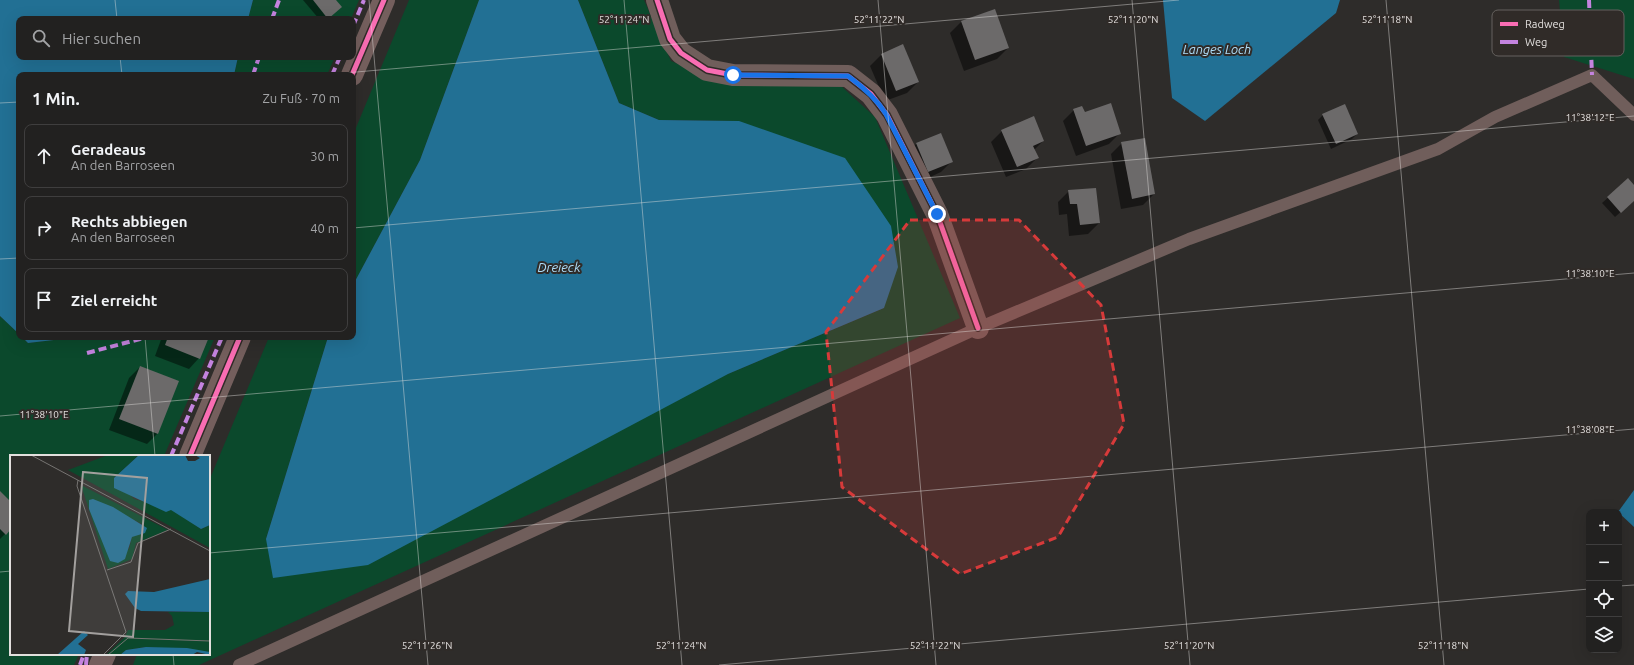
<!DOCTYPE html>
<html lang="de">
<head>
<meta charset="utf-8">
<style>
	body { margin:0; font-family:Ubuntu,sans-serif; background:#2a2929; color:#f1f3f6 }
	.controls { position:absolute; right:12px; bottom:12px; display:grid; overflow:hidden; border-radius:8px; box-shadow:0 4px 16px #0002 }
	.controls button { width:36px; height:36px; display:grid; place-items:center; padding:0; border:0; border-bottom:1px solid #3f3e3e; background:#222120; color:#f1f3f6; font:20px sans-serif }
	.stop { position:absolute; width:12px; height:12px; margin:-9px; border:3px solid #1a73e8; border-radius:50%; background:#fff }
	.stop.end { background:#1a73e8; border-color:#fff; box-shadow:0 1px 4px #0008 }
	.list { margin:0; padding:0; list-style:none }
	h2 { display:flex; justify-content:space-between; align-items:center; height:52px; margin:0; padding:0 16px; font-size:17px }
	h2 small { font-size:13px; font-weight:400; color:#a2a3a5 }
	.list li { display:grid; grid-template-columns:26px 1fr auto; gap:12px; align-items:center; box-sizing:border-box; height:64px; margin:0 8px 8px; padding:0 8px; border:1px solid #3f3e3e; border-radius:8px }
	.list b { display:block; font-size:15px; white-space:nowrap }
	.list p { margin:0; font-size:13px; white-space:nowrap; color:#a2a3a5 }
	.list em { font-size:13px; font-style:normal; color:#a2a3a5 }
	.icon { flex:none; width:22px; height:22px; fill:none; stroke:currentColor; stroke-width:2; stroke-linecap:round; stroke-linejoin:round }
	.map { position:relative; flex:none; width:1634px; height:665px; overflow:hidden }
	.search { position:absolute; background:#222120; box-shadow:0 4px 16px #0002; left:16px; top:16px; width:340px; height:44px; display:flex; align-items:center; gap:10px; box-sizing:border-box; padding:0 14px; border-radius:8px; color:#a2a3a5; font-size:15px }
	.panel { position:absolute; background:#222120; box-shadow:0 4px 16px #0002; left:16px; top:72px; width:340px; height:268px; border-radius:8px }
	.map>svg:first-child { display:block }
	.green { fill:#0b492c }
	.water { fill:#227094 }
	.shadow { fill:#0007 }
	.building { fill:#6c6a6a }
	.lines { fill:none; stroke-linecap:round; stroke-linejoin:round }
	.lane { stroke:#705e5b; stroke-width:12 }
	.street { stroke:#705e5b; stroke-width:22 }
	.secondary { stroke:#745f5d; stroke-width:22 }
	.quiet { stroke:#c483df; stroke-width:4; stroke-dasharray:8 4; stroke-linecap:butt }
	.cycleway-casing { stroke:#302b28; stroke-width:8 }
	.cycleway { stroke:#f96db3; stroke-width:5 }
	.route { stroke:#1a73e8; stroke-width:5 }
	.marked { fill:#d73a3a; fill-opacity:0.2; stroke:#d73a3a; stroke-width:3; stroke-dasharray:8 5; stroke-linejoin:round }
	.ticks { fill:none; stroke:#e2dfdd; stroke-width:1; stroke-opacity:0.45 }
	.labels { text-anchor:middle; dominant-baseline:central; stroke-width:4; stroke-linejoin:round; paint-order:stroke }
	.water-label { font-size:13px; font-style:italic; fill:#afdef9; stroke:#302b28 }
	.inset-road { fill:none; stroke:#767472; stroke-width:1 }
	.view { fill:#a3a09e; fill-opacity:0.15; stroke:#a3a09e; stroke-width:2 }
	.inset-edge { fill:none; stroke:#e2dfdd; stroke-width:2 }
	.key { fill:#302b28; stroke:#65615e; stroke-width:1 }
	.key-label { font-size:11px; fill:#e2dfdd }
	.ticks-label { font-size:10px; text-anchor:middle; fill:#e2dfdd; stroke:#302b28; stroke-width:4; stroke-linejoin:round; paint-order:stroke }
</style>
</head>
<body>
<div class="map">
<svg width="1634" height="665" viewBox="0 0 1634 665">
	<rect width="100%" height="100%" fill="#2e2c2a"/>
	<g class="green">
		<path d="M253 0H359L351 19H248Z"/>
		<path d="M409 0H479L420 160 353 285V135Z"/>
		<path d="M578 0H644L671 61 724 83 840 85 875 117 960 318 199 665H133L137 654H209V481L269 337H328L266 539 728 374 884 308 739 121 659 120 619 103Z"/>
		<path d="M1559 0H1634V79L1564 57Z"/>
		<path d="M238 57H335L327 75H234Z"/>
		<path d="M0 316 19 334V337H22L28 343 80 337H215L164 456H11V654H79L74 665H0Z"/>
	</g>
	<g class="water">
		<path d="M0 0H253L248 19H19V57H238L234 75H19V334L0 316Z"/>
		<path d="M479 0H578L619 103 659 120 739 121 845 158 891 226 898 267 884 308 728 374 368 565 273 578 266 539 328 337H353V285L420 160Z"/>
		<path d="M1163 0H1340L1336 13 1205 121 1172 98Z"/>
		<path d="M22 337H80L28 343Z"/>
		<path d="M1634 490V527L1618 512Z"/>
	</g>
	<g class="shadow">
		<path d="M303 0H334L335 12 327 19H319Z"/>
		<path d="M994 10 1008 48 997 59 964 71 950 33 961 22Z"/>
		<path d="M881 55 918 82 907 93 885 101 870 66Z"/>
		<path d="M1074 110 1084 113 1120 133 1109 144 1076 156 1063 121Z"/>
		<path d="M1323 115 1357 134 1352 139 1331 149 1318 120Z"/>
		<path d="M1002 131 1043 141 1034 150 1037 158 1026 169 1006 177 991 142Z"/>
		<path d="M941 134 952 161 941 172 917 183 905 155 916 144Z"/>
		<path d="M1122 143 1154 194 1143 205 1121 209 1111 154Z"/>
		<path d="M1628 180 1634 187V200L1615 217 1602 203Z"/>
		<path d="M1069 191 1099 223 1088 234 1069 236 1067 214 1059 215 1058 202Z"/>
		<path d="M162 337H208L199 358 189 369 155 356Z"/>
		<path d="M140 367 158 433 147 444 109 430 129 378Z"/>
		<path d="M131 454 136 456H129Z"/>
		<path d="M0 492 11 503V528L0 539Z"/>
	</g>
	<g class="building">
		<path d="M313 0H336L342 7 328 19Z"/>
		<path d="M995 9 1009 48 975 60 961 21Z"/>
		<path d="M903 44 919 82 896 91 881 54Z"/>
		<path d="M1111 103 1121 134 1086 146 1073 109 1082 106 1085 112Z"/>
		<path d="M1345 104 1358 134 1336 144 1322 114Z"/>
		<path d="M1034 116 1044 141 1033 146 1039 158 1017 167 1001 130Z"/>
		<path d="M941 133 953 162 928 172 916 143Z"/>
		<path d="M1145 138 1155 194 1132 199 1121 142Z"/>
		<path d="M1628 178 1634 185V201L1621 213 1607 197Z"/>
		<path d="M1096 188 1100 223 1080 225 1077 204H1070L1068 190Z"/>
		<path d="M168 337H209L200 359 165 345Z"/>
		<path d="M140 366 179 381 158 434 119 419Z"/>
		<path d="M0 491 11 502V529L6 535 0 529Z"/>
	</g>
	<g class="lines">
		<path class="lane" d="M239 665 978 328 1189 239 1438 149 1495 117 1592 75 1634 115"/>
		<path class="street" d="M657 0 670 39 681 53 707 70 733 75 848 76 871 94 887 115 937 214 978 328"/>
		<g class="secondary">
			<path d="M352 75 384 0"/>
			<path d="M190 456 240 337"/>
			<path d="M100 665 105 654"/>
		</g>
		<g class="quiet">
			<path d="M1589 0 1592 75"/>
			<path d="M272 19 279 0"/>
			<path d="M353 26 364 0"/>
			<path d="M253 75 259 57"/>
			<path d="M332 75 340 57"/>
			<path d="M87 353 140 339V337"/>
			<path d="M171 456 222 337"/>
			<path d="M80 665 84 654"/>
			<path d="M86 665 87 654"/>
		</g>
		<defs>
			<g id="cycleway">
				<path d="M657 0 670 39 681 53 707 70 733 75 848 76 871 94 887 115 937 214 978 328"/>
				<path d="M352 75 384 0"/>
				<path d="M190 456 240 337"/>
			</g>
		</defs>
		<use href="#cycleway" class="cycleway-casing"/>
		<use href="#cycleway" class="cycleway"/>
	</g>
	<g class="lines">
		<path class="route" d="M733 75 848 76C863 87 876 98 886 114L937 214"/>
	</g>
	<path class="marked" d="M910 220H1019L1101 305 1124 424 1058 537 960 574 842 487 826 332Z"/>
	<path class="ticks" d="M115 0 117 19M369 0 428 665M624 0 682 665M878 0 936 665M1132 0 1190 665M1386 0 1444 665M120 57 122 75M322 75 1179 0M0 103 19 102M353 228 1634 116M0 259 19 258M145 337 155 456M0 416 1634 273M209 553 1634 429M0 572 11 571M1619 586 1634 585M173 654 174 665M719 665 1589 589"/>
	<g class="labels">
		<g class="water-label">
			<text x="1217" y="49">Langes Loch</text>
			<text x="559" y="267">Dreieck</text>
		</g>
	</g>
	<g transform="translate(10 455)">
		<rect width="200" height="200" fill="#2e2c2a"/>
		<path d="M98 0H129L104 23 124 44 161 54 191 74 200 70V93L58 15ZM71 30 158 75 126 88 122 104 98 114ZM118 62 134 70 122 82 119 94 100 106 95 91ZM158 157H200V197L136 192 116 195 110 200H96L115 182 118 175H155L164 170 162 161Z" fill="#0b492c" fill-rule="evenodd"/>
		<path d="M129 0H175L178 6H185L190 3 185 0H200V70L191 74 161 55 156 57 104 33V23ZM83 44 103 52 137 73 135 78 122 82 115 104 108 108 100 106 79 54V45ZM200 124V157L131 156 125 153 115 139 118 136 144 137ZM74 176 78 180 68 189 76 195 74 200H47ZM136 192 177 193 200 197V200L187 197 182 200H110L116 195Z" fill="#227094"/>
		<path class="inset-road" d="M21 0 200 96M68 25 67 31 116 177 93 200M97 115 121 107 128 88 161 74M98 200 118 183 200 186"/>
		<path class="view" d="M73 17 137 23 123 182 59 176Z"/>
		<rect width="200" height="200" class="inset-edge"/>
	</g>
	<rect x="1492" y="10" width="132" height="46" rx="6" class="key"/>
	<rect x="1500" y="22" width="18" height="4" fill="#f96db3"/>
	<rect x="1500" y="40" width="18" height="4" fill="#c483df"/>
	<g class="key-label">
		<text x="1525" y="28">Radweg</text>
		<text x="1525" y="46">Weg</text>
	</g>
	<g class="ticks-label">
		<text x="624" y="23">52°11'24"N</text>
		<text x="879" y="23">52°11'22"N</text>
		<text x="1133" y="23">52°11'20"N</text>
		<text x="1387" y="23">52°11'18"N</text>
		<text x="1590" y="121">11°38'12"E</text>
		<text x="1590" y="277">11°38'10"E</text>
		<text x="44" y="418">11°38'10"E</text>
		<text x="1590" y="433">11°38'08"E</text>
		<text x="427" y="649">52°11'26"N</text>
		<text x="681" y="649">52°11'24"N</text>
		<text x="935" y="649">52°11'22"N</text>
		<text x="1189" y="649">52°11'20"N</text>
		<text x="1443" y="649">52°11'18"N</text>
	</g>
</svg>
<div class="controls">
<button>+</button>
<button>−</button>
<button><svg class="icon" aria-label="locate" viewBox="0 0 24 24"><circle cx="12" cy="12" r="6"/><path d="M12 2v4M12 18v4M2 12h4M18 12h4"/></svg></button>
<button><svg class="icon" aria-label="layers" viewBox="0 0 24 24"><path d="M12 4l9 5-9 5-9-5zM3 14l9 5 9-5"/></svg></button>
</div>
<div class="stop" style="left:733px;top:75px"></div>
<div class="stop end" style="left:937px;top:214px"></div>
<div class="search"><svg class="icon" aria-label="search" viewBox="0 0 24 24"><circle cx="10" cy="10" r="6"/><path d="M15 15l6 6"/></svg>Hier suchen</div>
<section class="panel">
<h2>1 Min.<small>Zu Fuß · 70 m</small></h2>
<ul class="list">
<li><svg class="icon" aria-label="ahead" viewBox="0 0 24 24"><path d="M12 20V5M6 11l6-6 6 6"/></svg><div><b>Geradeaus</b><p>An den Barroseen</p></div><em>30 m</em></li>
<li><svg class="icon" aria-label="right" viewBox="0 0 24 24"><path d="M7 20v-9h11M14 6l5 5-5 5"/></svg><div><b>Rechts abbiegen</b><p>An den Barroseen</p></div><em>40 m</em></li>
<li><svg class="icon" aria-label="arrive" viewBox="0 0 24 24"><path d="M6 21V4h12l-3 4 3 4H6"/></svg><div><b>Ziel erreicht</b></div></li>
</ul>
</section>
</div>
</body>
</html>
